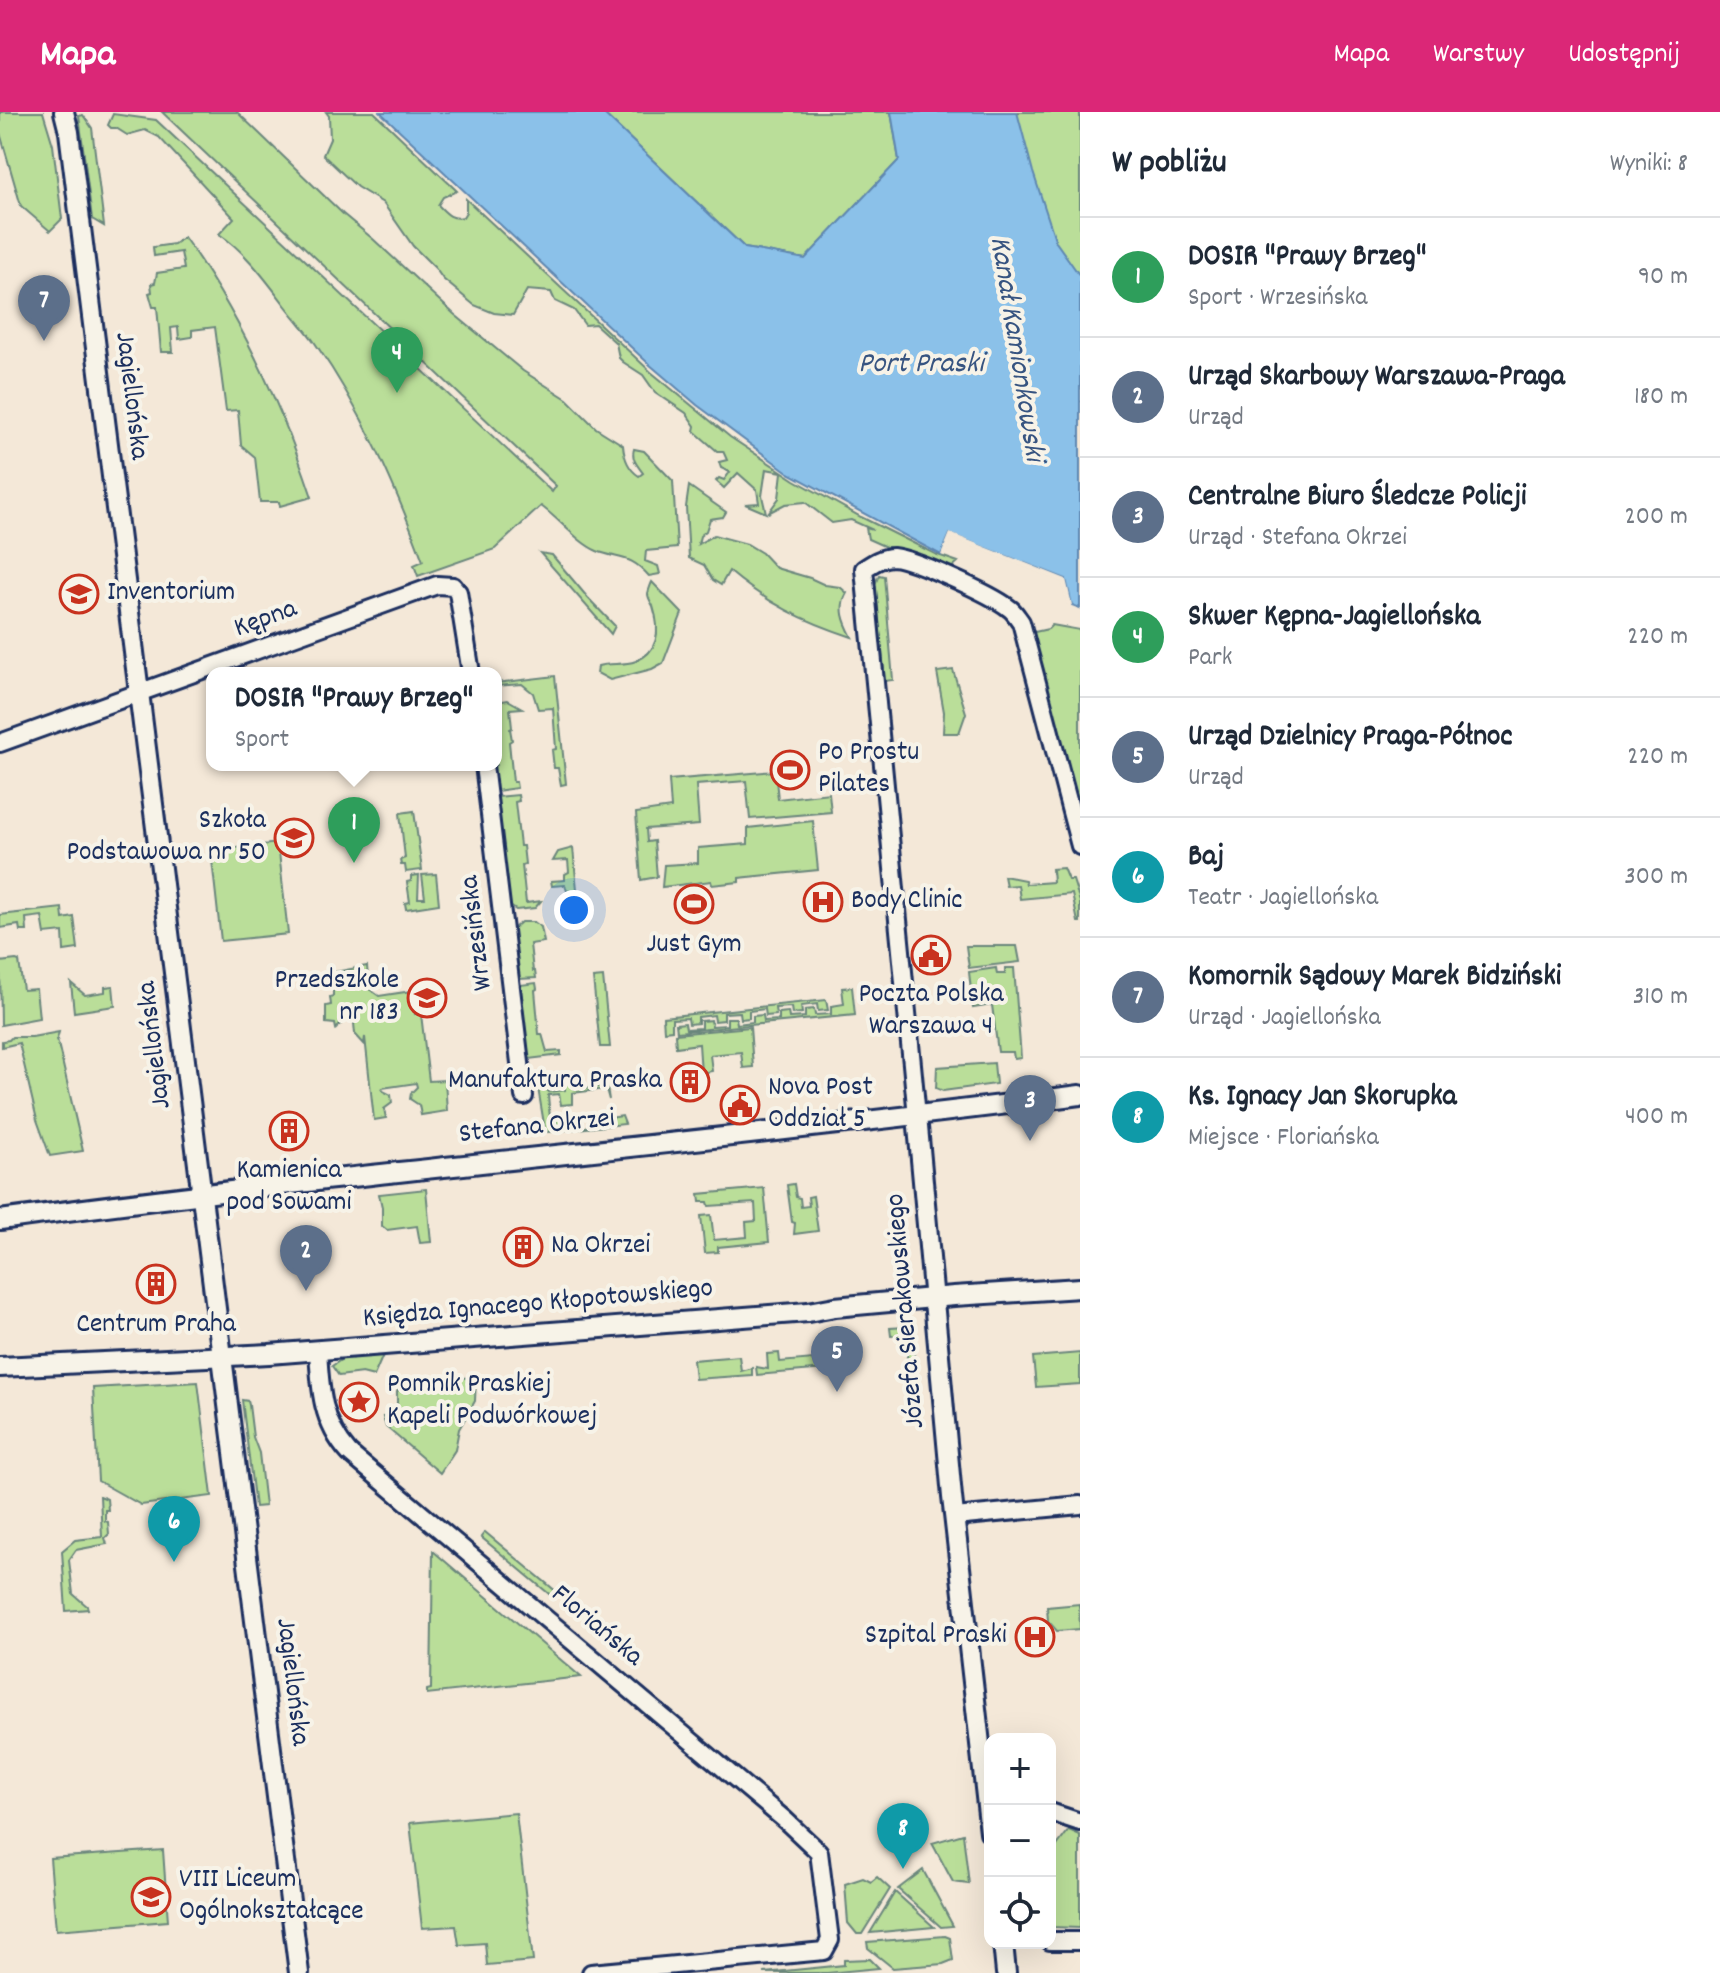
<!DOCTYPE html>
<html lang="pl">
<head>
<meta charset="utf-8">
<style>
	body { margin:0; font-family:Dekko,sans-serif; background:#f6f6f7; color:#1f2937 }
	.controls { position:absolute; right:24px; bottom:24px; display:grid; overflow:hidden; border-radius:16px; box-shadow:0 8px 32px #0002 }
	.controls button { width:72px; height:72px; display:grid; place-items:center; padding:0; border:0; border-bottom:2px solid #e0e1e3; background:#fff; color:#1f2937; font:40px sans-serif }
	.you { position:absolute; left:574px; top:798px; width:28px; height:28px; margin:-20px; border:6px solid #fff; border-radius:50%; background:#1a73e8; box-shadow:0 0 0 12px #1a73e833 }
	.badge { display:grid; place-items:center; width:52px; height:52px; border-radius:50%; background:#db2777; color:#fff; font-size:26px; font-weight:700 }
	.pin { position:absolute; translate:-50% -66px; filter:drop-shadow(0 2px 4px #0008) }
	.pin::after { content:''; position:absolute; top:42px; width:28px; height:24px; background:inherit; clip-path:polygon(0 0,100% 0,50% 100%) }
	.popup { position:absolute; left:206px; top:555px; width:296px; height:104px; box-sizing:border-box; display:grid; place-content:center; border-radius:16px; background:#fff; filter:drop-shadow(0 2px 6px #0005); font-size:26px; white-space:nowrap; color:#747a83 }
	.popup b { font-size:30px; color:#1f2937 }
	.popup::after { content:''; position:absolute; left:50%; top:100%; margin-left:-16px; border:16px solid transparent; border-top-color:#fff }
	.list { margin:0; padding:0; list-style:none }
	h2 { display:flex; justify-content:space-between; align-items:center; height:104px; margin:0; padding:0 32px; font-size:34px }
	h2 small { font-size:26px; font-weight:400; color:#747a83 }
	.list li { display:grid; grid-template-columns:52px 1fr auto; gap:24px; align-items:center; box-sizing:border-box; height:120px; padding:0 32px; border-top:2px solid #e0e1e3 }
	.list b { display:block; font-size:30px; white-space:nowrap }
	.list p { margin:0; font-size:26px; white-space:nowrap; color:#747a83 }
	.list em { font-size:26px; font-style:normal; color:#747a83 }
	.icon { flex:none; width:44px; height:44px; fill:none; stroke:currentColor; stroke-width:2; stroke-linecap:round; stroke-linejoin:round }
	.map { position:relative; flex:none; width:1080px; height:1861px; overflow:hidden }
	header { display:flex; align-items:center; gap:48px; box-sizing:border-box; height:112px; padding:0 40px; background:#db2777; color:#fff }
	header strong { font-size:38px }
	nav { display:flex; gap:44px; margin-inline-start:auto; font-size:28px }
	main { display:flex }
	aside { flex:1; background:#fff }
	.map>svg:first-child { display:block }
	.green { fill:#bade99; stroke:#6a867c; stroke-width:2 }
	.water { fill:#8bc1e9; stroke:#5e87b1; stroke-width:2 }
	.pier { fill:#f4e8d8 }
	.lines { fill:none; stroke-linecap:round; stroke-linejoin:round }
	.minor-casing { stroke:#1b2f5e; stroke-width:22 }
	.tertiary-casing { stroke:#1b2f5e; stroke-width:24 }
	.minor { stroke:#f7f3e8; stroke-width:16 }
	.tertiary { stroke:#f7f3e8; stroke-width:18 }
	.labels { text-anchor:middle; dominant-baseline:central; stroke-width:8; stroke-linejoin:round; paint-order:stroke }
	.street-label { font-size:28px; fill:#1b2f5e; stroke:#f7f3e8 }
	.poi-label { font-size:28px; fill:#1b2f5e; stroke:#f7f3e8; text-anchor:start }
	.water-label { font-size:30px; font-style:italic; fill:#375481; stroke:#f7f3e8 }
</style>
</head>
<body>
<header>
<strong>Mapa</strong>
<nav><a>Mapa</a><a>Warstwy</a><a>Udostępnij</a></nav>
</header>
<main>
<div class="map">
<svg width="1080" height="1861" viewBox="0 0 1080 1861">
	<rect width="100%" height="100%" fill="#f4e8d8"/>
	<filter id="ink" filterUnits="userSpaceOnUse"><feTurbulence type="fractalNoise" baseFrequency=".0125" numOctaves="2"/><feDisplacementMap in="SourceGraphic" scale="16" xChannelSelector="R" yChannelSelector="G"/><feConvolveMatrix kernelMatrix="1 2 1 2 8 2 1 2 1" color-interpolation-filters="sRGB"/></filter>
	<g filter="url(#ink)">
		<g class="green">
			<path d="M0 0H43L53 33 62 107 50 119 21 94 0 21Z"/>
			<path d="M162 0H237L343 102 373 127 454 202 523 259 567 287 596 316 623 333C624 346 628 357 639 364L643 361C637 353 631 347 634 337L644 339 673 369 677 436 646 439 645 449 658 454 660 462 649 464C630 442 620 448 597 439 578 431 558 406 541 394L495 437 418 464 414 453 423 449C395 373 362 298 315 231 306 218 295 206 285 193 266 168 245 139 219 122L234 106 159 25 145 18 127 23 116 16H111L108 13 113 2 156 8 552 380 556 374Z"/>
			<path d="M326 0H374L457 79 443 85 438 93C446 101 451 108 463 105L466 100V87L651 260 730 325 795 368 861 405 935 442 958 450 948 459 935 457 868 427 866 416 873 418 851 408 832 411 805 390 785 392 768 401 779 386 782 360 766 357 762 384 766 401 745 392 759 391 757 378 738 361 724 376 716 369 719 366 724 368 730 360 721 356 719 350 727 348 723 339H717L694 319 695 314 686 301 655 280 643 263 623 250 619 246 616 231 595 212 585 213 574 198 555 189 551 180 527 178 513 203 494 201 474 193 443 167 435 156 413 134 383 91 357 75 323 43 330 27 329 4Z"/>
			<path d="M602 0H891L899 48 805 147 745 136Z"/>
			<path d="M996 0H1080V199Z"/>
			<path d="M83 3 92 16 104 114 92 107 79 4Z"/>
			<path d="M184 125C241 205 281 292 312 385L280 394 279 390H260L255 345 241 333 238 298 226 299 215 215 192 218V225L179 227 178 215 171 216 173 240H161L157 195H153L149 181 152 180 151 172 155 171 157 161 184 157 181 140 154 144 153 135 174 132Z"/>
			<path d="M689 374 726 400 723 405 710 407 706 419 700 424 698 432 714 423 747 432 762 441 776 456 810 466 825 473 840 475 847 481C838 496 844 510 852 525 804 509 768 492 729 459L721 473 713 468 704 453 689 446 686 395Z"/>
			<path d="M540 441 552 443 588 486 615 514 611 522Z"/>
			<path d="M879 463 884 464 893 568 885 569 875 472Z"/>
			<path d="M652 470 682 501 663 551 652 557 610 568 597 561 598 554C611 550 623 554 636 549 660 539 660 516 653 494 651 490 648 486 648 482 648 480 651 472 652 470Z"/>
			<path d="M1052 513 1080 518V702L1030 521 1048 517Z"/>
			<path d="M953 558 966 601 959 621H943L944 600 937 560Z"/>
			<path d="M555 564 566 672 561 673 558 656H554L552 638 556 637 553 596 538 597 533 581 522 572 496 574V571Z"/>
			<path d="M508 588 522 596 510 597 512 616 510 617 512 628 509 630 513 670H516L517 676 496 679 493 653H496V590Z"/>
			<path d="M775 659 778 687 829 681 831 700 750 707 746 669 696 673 699 713 646 717 647 730 654 729 657 765 641 768 636 701 671 696 669 668Z"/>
			<path d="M518 683 519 689 515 690 520 734H523L525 752 522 753 526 791 541 789 535 796 516 798 510 794 497 685Z"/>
			<path d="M414 699 422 758 406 760 405 753H401L400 748 405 746 400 701Z"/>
			<path d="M813 709 818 758 739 766V770L712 773 711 769 662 775 664 753 698 751V736L748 732V716Z"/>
			<path d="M278 731 288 822 221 829 211 739Z"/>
			<path d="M573 736 579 798H574L571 779H567L565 773 552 774 551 769 565 768V762L569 760 568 748 553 749 558 740Z"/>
			<path d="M1063 756 1068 768H1073L1080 790V810H1078L1072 782 1020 787 1018 773 1006 774 1004 764 1025 768 1026 772 1053 770 1052 757Z"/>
			<path d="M436 762 439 792 406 797 405 791 410 790 407 770 411 769V764L419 763 418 786H425L422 763Z"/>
			<path d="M62 796 63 807 74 805 78 837 64 839 63 820 45 822 42 804 26 806 27 819H20L19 813 0 816V803Z"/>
			<path d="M521 810H534L541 815 544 830 530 832 533 859H535L536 866 519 867 513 817Z"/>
			<path d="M966 834H1017L1020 850 969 856Z"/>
			<path d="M16 848 19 849 23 878 36 877 39 906 1 913 0 850Z"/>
			<path d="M367 854 369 877 379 884 412 879 415 902H421L429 969 445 968 447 999 421 1003 419 993 410 987 411 981 417 975 416 971 382 976 383 979 391 983 392 991 384 997 386 1006 374 1008 365 925 364 932 355 922 353 900 336 917 335 912 326 911V894L331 893 330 885 333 884V875L337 874 335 860Z"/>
			<path d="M996 856 997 862H1005V856H1014L1021 946 1014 947 1013 940H998L992 893 973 896 969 860Z"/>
			<path d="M603 865 610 935H600L593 866Z"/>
			<path d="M71 871 85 883 105 880V875L113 874 115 894 74 900Z"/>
			<path d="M536 871 537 877 535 878 539 922H542L547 940 561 939V943L529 947 520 873Z"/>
			<path d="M852 875 855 903 677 920 676 912 685 911 686 917 701 916V909L711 908 712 914 727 913V906H736L737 912 753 910V904L763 903 764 909 779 908V901L788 900 789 906 805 905V898L814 897 815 903 831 902V894L844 892 842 876Z"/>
			<path d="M826 888 828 898 818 899 817 892 801 894 802 901 792 902 791 895 775 896 776 903 766 904 765 897 749 899V906L741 907 740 900 724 901V908L715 909 714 903 698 905V911L689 912 688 906 672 907V918L664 919 663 905Z"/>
			<path d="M750 915 753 955 743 956 741 940 710 943 712 959 701 961 699 932 676 935 675 922Z"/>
			<path d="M59 920 57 927 83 1039 50 1044 37 1008 19 931 2 935V929L9 928 12 925H32Z"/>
			<path d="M994 951 996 972 943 979 936 976 937 955Z"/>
			<path d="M605 963 609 988 606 977 572 981V992L561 993 559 982 548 983 551 1018 557 1017 556 1007 574 1004 576 1016 609 1012V1006L622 1004 625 1012 548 1020 545 1018 537 970 546 969 548 980 565 978 564 967 573 966 574 977 606 974Z"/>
			<path d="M794 1072 796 1085 800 1086 801 1095 809 1094 808 1085 813 1084 818 1119 794 1122 795 1111 792 1110 787 1073Z"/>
			<path d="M764 1076 769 1130 718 1135V1140L705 1141 701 1104 711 1103 714 1128 747 1125 746 1110 756 1109 755 1091 709 1094 708 1090H700L699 1082Z"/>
			<path d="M426 1077 431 1130 420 1131 417 1114 387 1118 382 1114V1095L379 1082Z"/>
			<path d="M906 1215 912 1221 920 1304 913 1305 905 1223 891 1224 890 1216Z"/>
			<path d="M779 1241 780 1250 825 1246V1257L757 1263 756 1255 768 1257 767 1242Z"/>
			<path d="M1080 1241V1272L1036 1275 1033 1245Z"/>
			<path d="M383 1243 374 1264 362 1261 339 1264 332 1254 345 1245Z"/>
			<path d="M739 1244 741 1259 752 1256V1263L695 1267 693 1248Z"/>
			<path d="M476 1265 475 1289 459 1317 455 1338 440 1361 386 1315 383 1305 397 1304V1280L402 1270Z"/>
			<path d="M198 1270 212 1384 141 1393 98 1369 93 1276Z"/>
			<path d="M242 1288 248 1289 249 1293 253 1325 259 1341 265 1394 255 1395Z"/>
			<path d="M100 1384 107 1387 108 1398H105V1409L108 1410 109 1422 105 1426 107 1432 76 1438 69 1448 73 1482 87 1494 88 1497 66 1499 62 1439 75 1428 102 1425Z"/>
			<path d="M485 1420 558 1481 554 1486 481 1425Z"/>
			<path d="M433 1439 581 1565 427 1582V1578L431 1577Z"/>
			<path d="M1079 1492 1080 1517 1057 1519 1048 1509 1047 1495Z"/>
			<path d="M516 1701 533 1849 487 1853 485 1831 459 1833 456 1814 422 1816 410 1711Z"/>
			<path d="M1069 1718 1080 1723V1816L1050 1815V1743Z"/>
			<path d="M963 1722 969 1772 953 1770 932 1731Z"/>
			<path d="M163 1738 168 1809 56 1818 50 1746Z"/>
			<path d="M923 1758 953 1814 941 1815 898 1777Z"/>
			<path d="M877 1765 890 1777 862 1822H857L848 1811 845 1772 863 1766 871 1770Z"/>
			<path d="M895 1780 934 1815 870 1821Z"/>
			<path d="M945 1824 950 1826 953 1848 943 1852 893 1856 868 1836 867 1830Z"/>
			<path d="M870 1847 879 1856 827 1861H764L844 1853V1848Z"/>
		</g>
		<path class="water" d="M380 0H602L745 136 805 147 899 48 891 0H1017L1033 60 1056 130 1080 164V496L1072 493 1066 467 950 422 941 443 789 361 697 293 649 252Z"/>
		<path class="pier" d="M950 421 1066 467 1072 493 1067 492 1062 470 952 426 945 444 941 443Z"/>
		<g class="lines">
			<defs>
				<g id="minor">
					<path d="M0 631 437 473 453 474 458 480 471 561"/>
					<path d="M484 653 524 984"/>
					<path d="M917 1004 864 457C873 451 882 445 893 445 914 447 991 482 1009 496 1014 499 1017 505 1021 510L1080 734"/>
					<path d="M318 1238C320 1277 322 1311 349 1341L785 1708 819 1740 830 1828 824 1839 591 1861"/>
					<path d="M955 1405 1080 1393"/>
					<path d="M1050 1700 1080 1710"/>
					<path d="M1050 1829H1080"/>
				</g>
				<g id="tertiary">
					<path d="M64 0 69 20 299 1861"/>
					<path d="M917 1004 952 1385 990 1720"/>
					<path d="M0 1108C359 1059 721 1030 1080 983"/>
					<path d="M0 1255 269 1242 808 1200 835 1195 954 1184 1080 1176"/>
					<path d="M1003 1831 1006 1861"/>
				</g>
			</defs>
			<use href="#minor" class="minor-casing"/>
			<use href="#tertiary" class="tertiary-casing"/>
			<use href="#minor" class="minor"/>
			<use href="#tertiary" class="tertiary"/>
		</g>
	</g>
	<defs>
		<symbol id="school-ring" viewBox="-11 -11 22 22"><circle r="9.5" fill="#f7f3e8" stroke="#c8321e" stroke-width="1.5"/><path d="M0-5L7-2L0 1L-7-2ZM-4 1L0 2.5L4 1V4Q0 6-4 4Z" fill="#c8321e"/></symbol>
		<symbol id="stadium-ring" viewBox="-11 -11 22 22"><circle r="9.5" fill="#f7f3e8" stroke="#c8321e" stroke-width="1.5"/><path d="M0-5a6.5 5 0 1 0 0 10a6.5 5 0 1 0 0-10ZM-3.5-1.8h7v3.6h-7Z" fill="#c8321e"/></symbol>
		<symbol id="hospital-ring" viewBox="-11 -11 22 22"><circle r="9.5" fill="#f7f3e8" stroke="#c8321e" stroke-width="1.5"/><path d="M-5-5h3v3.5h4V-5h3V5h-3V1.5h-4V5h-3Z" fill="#c8321e"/></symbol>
		<symbol id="civic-ring" viewBox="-11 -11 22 22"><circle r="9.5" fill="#f7f3e8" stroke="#c8321e" stroke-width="1.5"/><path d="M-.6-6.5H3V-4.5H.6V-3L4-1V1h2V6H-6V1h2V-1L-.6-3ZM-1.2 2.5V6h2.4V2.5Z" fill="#c8321e"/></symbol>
		<symbol id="building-ring" viewBox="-11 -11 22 22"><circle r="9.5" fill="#f7f3e8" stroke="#c8321e" stroke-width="1.5"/><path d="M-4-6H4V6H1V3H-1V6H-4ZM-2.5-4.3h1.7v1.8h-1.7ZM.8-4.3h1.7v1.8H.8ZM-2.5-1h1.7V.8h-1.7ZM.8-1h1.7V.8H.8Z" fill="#c8321e"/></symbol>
		<symbol id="sight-ring" viewBox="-11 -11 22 22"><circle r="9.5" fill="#f7f3e8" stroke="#c8321e" stroke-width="1.5"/><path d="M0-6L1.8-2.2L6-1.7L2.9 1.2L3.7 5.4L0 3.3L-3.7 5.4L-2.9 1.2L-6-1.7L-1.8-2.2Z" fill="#c8321e"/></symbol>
	</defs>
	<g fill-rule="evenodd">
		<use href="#school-ring" x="57" y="460" width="44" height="44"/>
		<use href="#stadium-ring" x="768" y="636" width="44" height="44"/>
		<use href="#school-ring" x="272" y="704" width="44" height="44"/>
		<use href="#hospital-ring" x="801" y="768" width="44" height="44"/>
		<use href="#stadium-ring" x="672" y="770" width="44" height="44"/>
		<use href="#civic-ring" x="909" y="821" width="44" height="44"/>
		<use href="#school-ring" x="405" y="864" width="44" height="44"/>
		<use href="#building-ring" x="668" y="948" width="44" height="44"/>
		<use href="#civic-ring" x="718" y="971" width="44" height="44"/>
		<use href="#building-ring" x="267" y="997" width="44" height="44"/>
		<use href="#building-ring" x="501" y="1113" width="44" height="44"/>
		<use href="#building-ring" x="134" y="1150" width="44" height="44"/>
		<use href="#sight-ring" x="337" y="1268" width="44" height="44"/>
		<use href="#hospital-ring" x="1013" y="1503" width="44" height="44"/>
		<use href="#school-ring" x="129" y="1763" width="44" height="44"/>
	</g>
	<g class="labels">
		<g class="street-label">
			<text transform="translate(130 284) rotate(83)">Jagiellońska</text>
			<text transform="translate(266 508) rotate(-20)">Kępna</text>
			<text transform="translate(478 821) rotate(-97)">Wrzesińska</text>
			<text transform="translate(156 933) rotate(-97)">Jagiellońska</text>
			<text transform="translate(537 1016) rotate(-6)">Stefana Okrzei</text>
			<text transform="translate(538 1193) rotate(-5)">Księdza Ignacego Kłopotowskiego</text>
			<text transform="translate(907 1199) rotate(-95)">Józefa Sierakowskiego</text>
			<text transform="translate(596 1515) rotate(40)">Floriańska</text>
			<text transform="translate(291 1570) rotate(83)">Jagiellońska</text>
		</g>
		<g class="poi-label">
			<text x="107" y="482">Inventorium</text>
			<text x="818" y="642">Po Prostu<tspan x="818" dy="32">Pilates</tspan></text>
			<text x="266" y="710" text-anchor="end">Szkoła<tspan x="266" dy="32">Podstawowa nr 50</tspan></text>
			<text x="851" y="790">Body Clinic</text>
			<text x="694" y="834" text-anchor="middle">Just Gym</text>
			<text x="399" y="870" text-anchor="end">Przedszkole<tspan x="399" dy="32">nr 183</tspan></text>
			<text x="931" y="884" text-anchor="middle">Poczta Polska<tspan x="931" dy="32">Warszawa 4</tspan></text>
			<text x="662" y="970" text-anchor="end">Manufaktura Praska</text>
			<text x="768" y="977">Nova Post<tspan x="768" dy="32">Oddział 5</tspan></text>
			<text x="289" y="1060" text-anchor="middle">Kamienica<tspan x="289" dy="32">pod Sowami</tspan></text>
			<text x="551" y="1135">Na Okrzei</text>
			<text x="156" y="1214" text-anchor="middle">Centrum Praha</text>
			<text x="387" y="1274">Pomnik Praskiej<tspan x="387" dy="32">Kapeli Podwórkowej</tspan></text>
			<text x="1007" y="1525" text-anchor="end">Szpital Praski</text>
			<text x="179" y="1769">VIII Liceum<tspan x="179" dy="32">Ogólnokształcące</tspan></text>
		</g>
		<g class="water-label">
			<text transform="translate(1015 237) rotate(81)">Kanał Kamionkowski</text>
			<text x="921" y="253">Port Praski</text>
		</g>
	</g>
</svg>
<div class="controls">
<button>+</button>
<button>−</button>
<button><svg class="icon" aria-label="locate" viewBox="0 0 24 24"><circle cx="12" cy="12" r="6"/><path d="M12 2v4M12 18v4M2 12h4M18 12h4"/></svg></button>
</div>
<div class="you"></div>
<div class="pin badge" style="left:354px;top:751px;background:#2e9e5b">1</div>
<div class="popup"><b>DOSIR &quot;Prawy Brzeg&quot;</b>Sport</div>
<div class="pin badge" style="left:306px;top:1179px;background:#5c6f8a">2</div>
<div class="pin badge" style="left:1030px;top:1029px;background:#5c6f8a">3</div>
<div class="pin badge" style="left:397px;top:281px;background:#2e9e5b">4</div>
<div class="pin badge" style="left:837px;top:1280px;background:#5c6f8a">5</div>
<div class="pin badge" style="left:174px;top:1450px;background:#0f9aa8">6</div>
<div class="pin badge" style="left:44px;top:229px;background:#5c6f8a">7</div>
<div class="pin badge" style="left:903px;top:1757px;background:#0f9aa8">8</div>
</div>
<aside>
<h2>W pobliżu<small>Wyniki: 8</small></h2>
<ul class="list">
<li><span class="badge" style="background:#2e9e5b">1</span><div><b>DOSIR &quot;Prawy Brzeg&quot;</b><p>Sport · Wrzesińska</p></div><em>90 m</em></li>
<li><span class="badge" style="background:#5c6f8a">2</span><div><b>Urząd Skarbowy Warszawa-Praga</b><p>Urząd</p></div><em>180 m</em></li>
<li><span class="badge" style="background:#5c6f8a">3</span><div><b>Centralne Biuro Śledcze Policji</b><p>Urząd · Stefana Okrzei</p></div><em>200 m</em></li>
<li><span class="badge" style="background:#2e9e5b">4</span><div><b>Skwer Kępna-Jagiellońska</b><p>Park</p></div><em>220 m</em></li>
<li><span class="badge" style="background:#5c6f8a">5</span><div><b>Urząd Dzielnicy Praga-Północ</b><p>Urząd</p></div><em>220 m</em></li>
<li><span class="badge" style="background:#0f9aa8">6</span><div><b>Baj</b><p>Teatr · Jagiellońska</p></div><em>300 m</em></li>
<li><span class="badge" style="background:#5c6f8a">7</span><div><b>Komornik Sądowy Marek Bidziński</b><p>Urząd · Jagiellońska</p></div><em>310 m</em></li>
<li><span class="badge" style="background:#0f9aa8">8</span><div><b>Ks. Ignacy Jan Skorupka</b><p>Miejsce · Floriańska</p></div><em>400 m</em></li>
</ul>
</aside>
</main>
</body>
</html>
